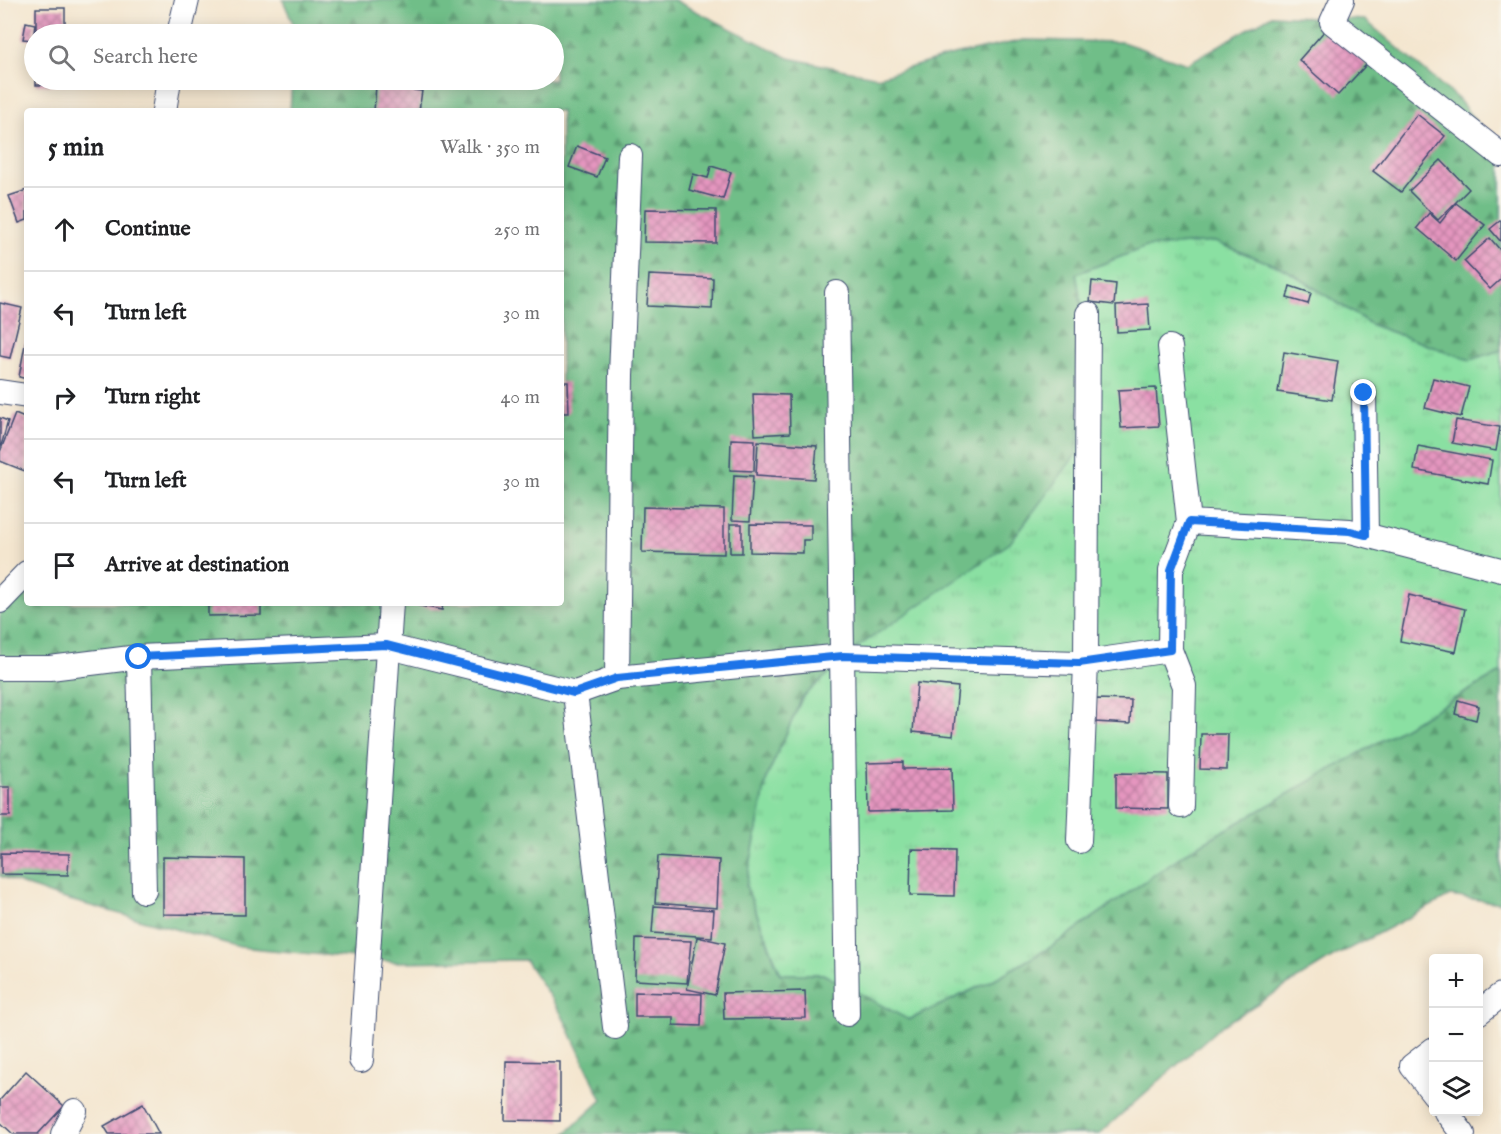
<!DOCTYPE html>
<html lang="en">
<head>
<meta charset="utf-8">
<style>
	body { margin:0; font-family:"IM FELL English",serif; background:#f6f6f6; color:#202124 }
	.controls { position:absolute; right:18px; bottom:18px; display:grid; overflow:hidden; border-radius:6px; box-shadow:0 3px 15px #0003 }
	.controls button { width:54px; height:54px; display:grid; place-items:center; padding:0; border:0; border-bottom:2px solid #e0e0e0; background:#fff; color:#202124; font:30px sans-serif }
	.stop { position:absolute; width:18px; height:18px; margin:-14px; border:4px solid #1a73e8; border-radius:50%; background:#fff }
	.stop.end { background:#1a73e8; border-color:#fff; box-shadow:0 2px 6px #0008 }
	.list { margin:0; padding:0; list-style:none }
	h2 { display:flex; justify-content:space-between; align-items:center; height:78px; margin:0; padding:0 24px; font-size:26px }
	h2 small { font-size:20px; font-weight:400; color:#757577 }
	.list li { display:grid; grid-template-columns:39px 1fr auto; gap:18px; align-items:center; box-sizing:border-box; height:84px; padding:0 24px; border-top:2px solid #e0e0e0 }
	.list b { display:block; font-size:22px; white-space:nowrap }
	.list em { font-size:20px; font-style:normal; color:#757577 }
	.icon { flex:none; width:33px; height:33px; fill:none; stroke:currentColor; stroke-width:2; stroke-linecap:round; stroke-linejoin:round }
	.map { position:relative; flex:none; width:1501px; height:1134px; overflow:hidden }
	.search { position:absolute; background:#fff; box-shadow:0 3px 15px #0003; left:24px; top:24px; width:540px; height:66px; display:flex; align-items:center; gap:15px; box-sizing:border-box; padding:0 21px; border-radius:33px; color:#757577; font-size:22px }
	.panel { position:absolute; background:#fff; box-shadow:0 3px 15px #0003; left:24px; top:108px; width:540px; height:498px; border-radius:6px }
	.map>svg:first-child { display:block }
	.grass { fill:url(#grass-tufts); stroke:#528880; stroke-width:1.5 }
	.forest { fill:url(#forest-firs); stroke:#457673; stroke-width:1.5 }
	.building { fill:url(#building-cross-hatch) }
	.lines { fill:none; stroke-linecap:round; stroke-linejoin:round }
	.street-casing { stroke:#3c4a6f; stroke-width:26 }
	.street { stroke:#fff; stroke-width:24 }
	.route { stroke:#1a73e8; stroke-width:8 }
</style>
</head>
<body>
<div class="map">
<svg width="1501" height="1134" viewBox="0 0 1501 1134">
	<defs>
		<pattern id="grass-tufts" width="24" height="20" patternUnits="userSpaceOnUse" patternTransform="scale(1.5)"><rect width="24" height="20" fill="#8ae0a2"/><path d="M3 7l-1-3M5 7V3M7 7l1-3M15 17l-1-3M17 17v-4M19 17l1-3" fill="none" stroke="#76c08e"/></pattern>
		<pattern id="forest-firs" width="22" height="20" patternUnits="userSpaceOnUse" patternTransform="scale(1.5)"><rect width="22" height="20" fill="#6fbe88"/><path d="M5 1l3.5 6h-7zM16 11l3.5 6h-7z" fill="#5a9b72"/></pattern>
		<pattern id="building-cross-hatch" width="8" height="8" patternUnits="userSpaceOnUse" patternTransform="scale(1.5)"><rect width="8" height="8" fill="#e596bf"/><path d="M0 0l8 8M0 8l8-8" fill="none" stroke="#b97b9e"/></pattern>
	</defs>
	<rect width="100%" height="100%" fill="#f7f3e8"/>
	<filter id="ink" filterUnits="userSpaceOnUse"><feTurbulence type="fractalNoise" baseFrequency=".0167" numOctaves="2"/><feDisplacementMap in="SourceGraphic" scale="12" xChannelSelector="R" yChannelSelector="G"/><feConvolveMatrix kernelMatrix="1 2 1 2 8 2 1 2 1" color-interpolation-filters="sRGB"/></filter>
	<filter id="wash" filterUnits="userSpaceOnUse"><feTurbulence type="fractalNoise" baseFrequency=".008" numOctaves="4" result="noise"/><feDisplacementMap in="SourceGraphic" scale="24" xChannelSelector="R" yChannelSelector="G"/><feGaussianBlur stdDeviation="1.35" result="paint"/><feColorMatrix in="noise" values="0 0 0 0 0 0 0 0 0 0 0 0 0 0 0 0 0 1.4 0 .05"/><feComposite in="paint" operator="in"/></filter>
	<g filter="url(#wash)">
		<rect width="100%" height="100%" fill="#f4e6cf"/>
		<path class="grass" d="M1215 242 1285 269 1372 325 1470 360 1501 350V672L1187 852 1051 947 991 981 908 1020 823 974H781L746 886 767 777 802 698 856 648 917 605 1088 342 1076 274 1146 247Z"/>
		<path class="forest" d="M283 0H674L789 58 878 77 949 56 1024 40 1122 42 1187 64 1272 15 1365 20 1459 100 1501 154V350L1470 360 1372 325 1285 269 1215 242 1146 247 1076 274 1088 342 1077 453 1010 543 856 648 802 698 767 777 746 886 780 974H823L909 1020 991 981 1051 947 1187 852 1501 672V903L1450 896 1333 957 1221 1026 1099 1134H565L602 1100 561 1013 525 960 396 962 240 947 55 896 0 876V596L27 566V603H561V111H290L292 80H554V34H294L295 28Z"/>
		<g id="blocks">
			<g class="building">
				<rect x="36" y="8" width="29" height="26"/>
				<path d="M26 22 35 24 33 40 23 39Z"/>
				<path d="M1327 28 1367 64 1338 95 1299 60Z"/>
				<rect x="36" y="80" width="29" height="5"/>
				<path d="M376 86 422 91 419 111H374Z"/>
				<path d="M1417 114 1445 136 1401 192 1373 171Z"/>
				<path d="M577 146 605 157 597 177 569 167Z"/>
				<path d="M1441 160 1469 189 1438 220 1409 191Z"/>
				<path d="M711 166 731 172 723 199 689 190 693 174 708 178Z"/>
				<path d="M27 190V220L19 223 9 196Z"/>
				<path d="M1456 203 1485 225 1456 261 1417 228 1429 213 1440 223Z"/>
				<path d="M645 209 716 210V243L644 242Z"/>
				<path d="M1501 220V242L1490 229Z"/>
				<path d="M1490 238 1501 251V279L1490 289 1464 261Z"/>
				<path d="M649 275 713 278 712 309 647 306Z"/>
				<path d="M1092 281 1116 284 1114 305 1090 302Z"/>
				<path d="M1290 286 1311 293 1308 304 1287 298Z"/>
				<path d="M0 303 22 308 10 358 0 356Z"/>
				<path d="M1148 304 1150 330 1117 332 1116 306Z"/>
				<path d="M26 339H27V379L19 377Z"/>
				<path d="M1284 352 1338 361 1332 400 1278 392Z"/>
				<path d="M1433 378 1469 387 1461 417 1425 408Z"/>
				<path d="M561 382H568L569 413H561Z"/>
				<path d="M1156 388 1159 426 1121 428 1118 390Z"/>
				<path d="M753 394 789 395 790 433 755 435Z"/>
				<path d="M15 414 27 419V472L0 461V452Z"/>
				<path d="M0 418 8 421 1 446H0Z"/>
				<path d="M1456 420 1500 427 1496 451 1452 443Z"/>
				<path d="M731 439 755 440 754 471 730 470Z"/>
				<path d="M758 441 817 446 814 479 756 475Z"/>
				<path d="M1418 446 1492 460 1488 484 1414 470Z"/>
				<path d="M734 475 753 476 750 521 732 520Z"/>
				<path d="M643 507 724 509V554L642 552Z"/>
				<rect x="730" y="524" width="12" height="29"/>
				<path d="M750 524 811 525V540H803V553L750 552Z"/>
				<path d="M1409 595 1465 609 1456 652 1400 641Z"/>
				<path d="M208 603H261V615L208 616Z"/>
				<path d="M405 603H443L442 610Z"/>
				<path d="M917 683 958 687 953 736 913 732Z"/>
				<path d="M1096 699 1131 700 1130 724 1095 722Z"/>
				<path d="M1458 700 1479 706 1476 720 1455 714Z"/>
				<path d="M1201 734H1228L1227 770 1200 769Z"/>
				<path d="M903 762V769L952 768 953 810 868 812 867 763Z"/>
				<path d="M1116 773 1168 774V809L1116 808Z"/>
				<rect x="0" y="787" width="10" height="29"/>
				<path d="M911 849 955 850 954 896 910 895Z"/>
				<path d="M1 853 69 854 68 875 1 874Z"/>
				<path d="M658 856 719 860 717 908 655 903Z"/>
				<path d="M163 857 245 859V915L163 914Z"/>
				<path d="M654 906 714 910 712 937 652 933Z"/>
				<path d="M697 937 725 943 715 995 687 989Z"/>
				<path d="M636 939 691 941 687 983 635 980Z"/>
				<path d="M805 991 806 1018 724 1019 723 993Z"/>
				<path d="M635 992 702 994 701 1026 673 1025V1017H635Z"/>
				<path d="M506 1061 560 1062V1121L505 1120Z"/>
				<path d="M26 1071 64 1106 38 1134H13L0 1122V1100Z"/>
				<path d="M143 1104 159 1134H109L104 1126Z"/>
			</g>
		</g>
	</g>
	<g filter="url(#ink)">
		<use href="#blocks" fill-opacity="0" stroke="#3c4a6f" stroke-width="1.5"/>
		<g class="lines">
			<defs>
				<g id="street">
					<path d="M1342 0 1332 22 1501 155"/>
					<path d="M179 34 187 0"/>
					<path d="M164 111 169 80"/>
					<path d="M837 293 847 1014"/>
					<path d="M1170 347 1189 522 1171 570 1170 650 1184 686 1181 806"/>
					<path d="M0 392 27 396"/>
					<path d="M1364 393 1366 535"/>
					<path d="M1189 522 1350 531 1501 570"/>
					<path d="M0 601 27 573"/>
					<path d="M139 657 144 891"/>
					<path d="M0 668H50L139 657 386 646 575 693 617 678 843 656 1079 663 1170 650"/>
					<path d="M617 678 621 375 630 156"/>
					<path d="M575 693 615 1027"/>
					<path d="M1079 841 1086 663 1088 314"/>
					<path d="M1478 1013 1501 995"/>
					<path d="M1434 1049 1412 1066 1434 1094"/>
					<path d="M361 1060 391 603"/>
					<path d="M1446 1112 1463 1134"/>
					<path d="M63 1134 75 1111"/>
				</g>
			</defs>
			<use href="#street" class="street-casing"/>
			<use href="#street" class="street"/>
		</g>
	</g>
	<g class="lines" filter="url(#ink)">
		<path class="route" d="M139 657 386 645 574 693 617 678 843 656 1079 663 1170 650 1171 570 1189 522 1350 531 1366 535 1364 393"/>
	</g>
</svg>
<div class="controls">
<button>+</button>
<button>−</button>
<button><svg class="icon" aria-label="layers" viewBox="0 0 24 24"><path d="M12 4l9 5-9 5-9-5zM3 14l9 5 9-5"/></svg></button>
</div>
<div class="stop" style="left:139px;top:657px"></div>
<div class="stop end" style="left:1364px;top:393px"></div>
<div class="search"><svg class="icon" aria-label="search" viewBox="0 0 24 24"><circle cx="10" cy="10" r="6"/><path d="M15 15l6 6"/></svg>Search here</div>
<section class="panel">
<h2>5 min<small>Walk · 350 m</small></h2>
<ul class="list">
<li><svg class="icon" aria-label="ahead" viewBox="0 0 24 24"><path d="M12 20V5M6 11l6-6 6 6"/></svg><div><b>Continue</b></div><em>250 m</em></li>
<li><svg class="icon" aria-label="left" viewBox="0 0 24 24"><path d="M17 20v-9H6M10 6l-5 5 5 5"/></svg><div><b>Turn left</b></div><em>30 m</em></li>
<li><svg class="icon" aria-label="right" viewBox="0 0 24 24"><path d="M7 20v-9h11M14 6l5 5-5 5"/></svg><div><b>Turn right</b></div><em>40 m</em></li>
<li><svg class="icon" aria-label="left" viewBox="0 0 24 24"><path d="M17 20v-9H6M10 6l-5 5 5 5"/></svg><div><b>Turn left</b></div><em>30 m</em></li>
<li><svg class="icon" aria-label="arrive" viewBox="0 0 24 24"><path d="M6 21V4h12l-3 4 3 4H6"/></svg><div><b>Arrive at destination</b></div></li>
</ul>
</section>
</div>
</body>
</html>
